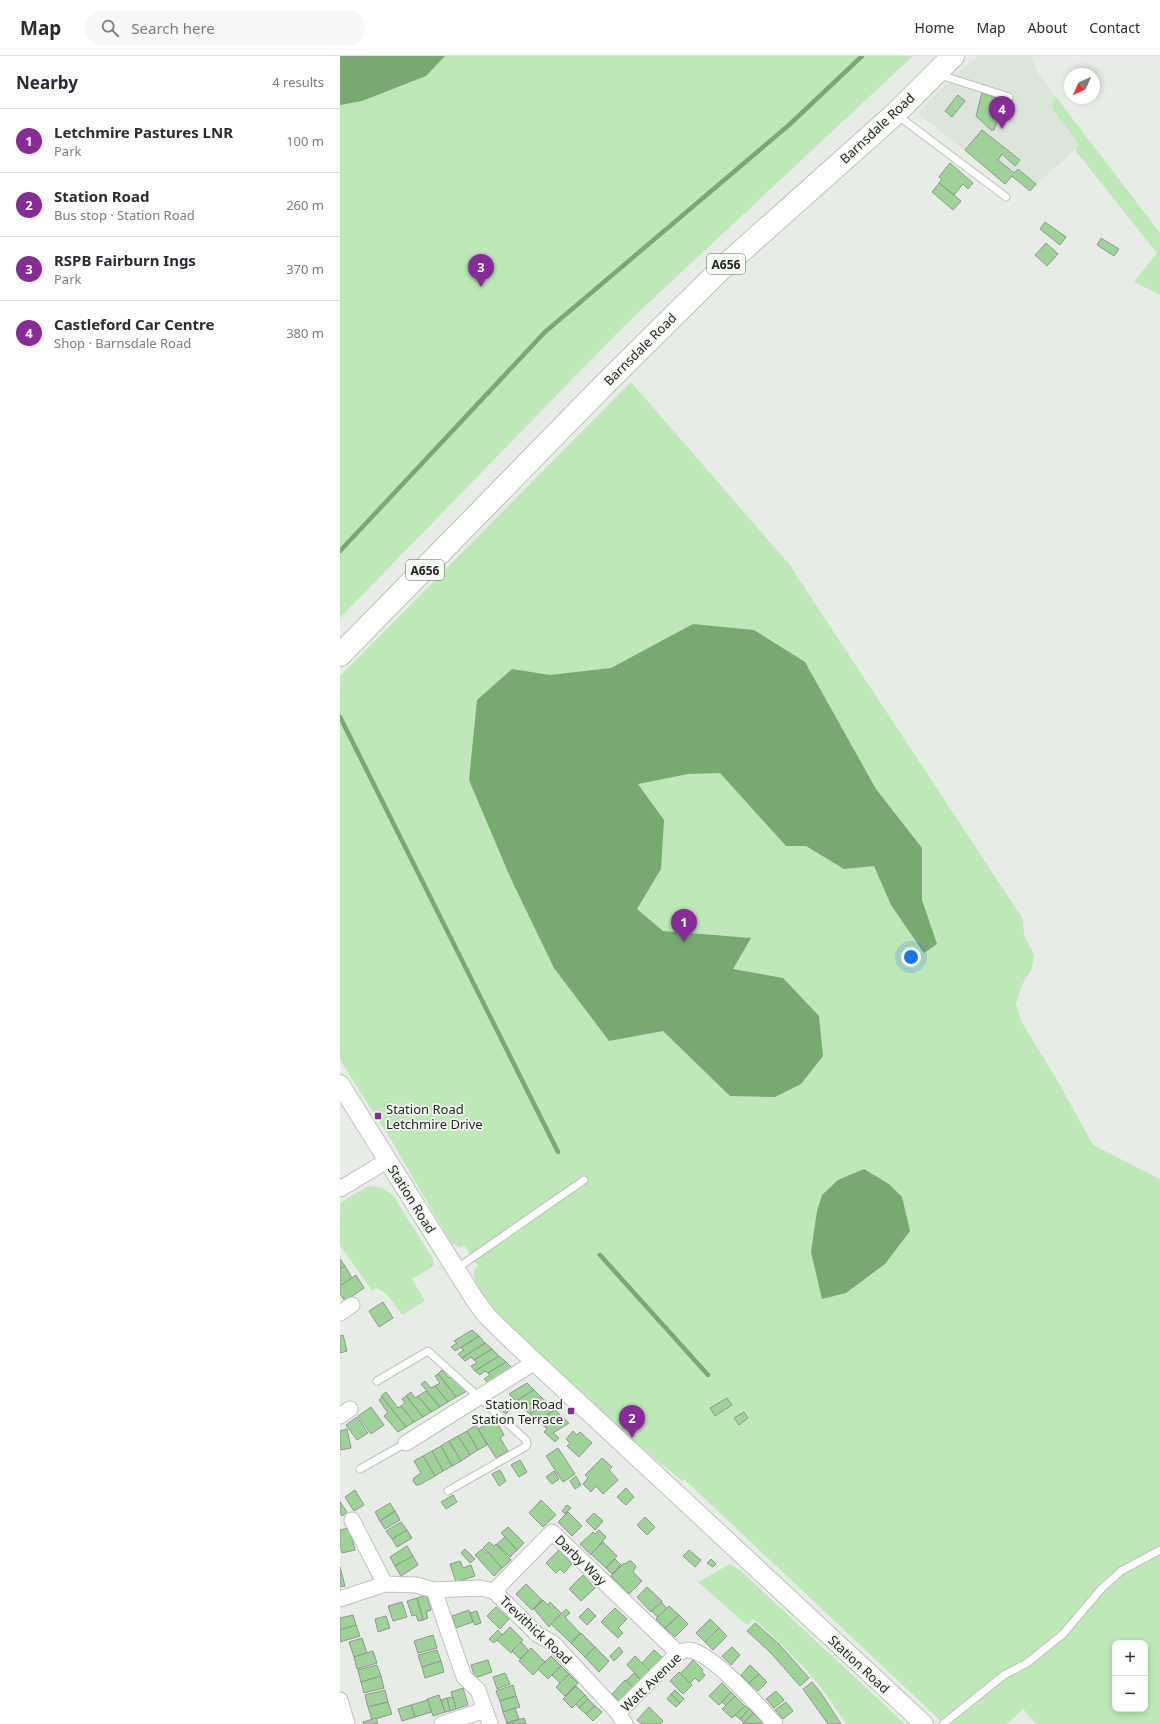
<!DOCTYPE html>
<html lang="en">
<head>
<meta charset="utf-8">
<style>
	body { margin:0; font-family:"Noto Sans",sans-serif; background:#f7f7f7; color:#2b2b33 }
	.controls { position:absolute; right:12px; bottom:12px; display:grid; overflow:hidden; border-radius:8px; box-shadow:0 2px 6px #0003 }
	.controls button { width:36px; height:36px; display:grid; place-items:center; padding:0; border:0; border-bottom:1px solid #e1e1e2; background:#fff; color:#2b2b33; font:20px sans-serif }
	.compass { position:absolute; left:724px; top:12px; width:36px; height:36px; border-radius:50%; background:#fff; box-shadow:0 2px 6px #0003; rotate:225deg }
	.you { position:absolute; left:571px; top:901px; width:14px; height:14px; margin:-10px; border:3px solid #fff; border-radius:50%; background:#1a73e8; box-shadow:0 0 0 6px #1a73e833 }
	.badge { display:grid; place-items:center; width:26px; height:26px; border-radius:50%; background:#872b97; color:#fff; font-size:13px; font-weight:700 }
	.pin { position:absolute; translate:-50% -33px; filter:drop-shadow(0 1px 2px #0008) }
	.pin::after { content:''; position:absolute; top:21px; width:14px; height:12px; background:inherit; clip-path:polygon(0 0,100% 0,50% 100%) }
	.list { margin:0; padding:0; list-style:none }
	h2 { display:flex; justify-content:space-between; align-items:center; height:52px; margin:0; padding:0 16px; font-size:17px }
	h2 small { font-size:13px; font-weight:400; color:#7c7c81 }
	.list li { display:grid; grid-template-columns:26px 1fr auto; gap:12px; align-items:center; box-sizing:border-box; height:64px; padding:0 16px; border-top:1px solid #e1e1e2 }
	.list b { display:block; font-size:15px; white-space:nowrap }
	.list p { margin:0; font-size:13px; white-space:nowrap; color:#7c7c81 }
	.list em { font-size:13px; font-style:normal; color:#7c7c81 }
	.icon { flex:none; width:22px; height:22px; fill:none; stroke:currentColor; stroke-width:2; stroke-linecap:round; stroke-linejoin:round }
	.map { position:relative; flex:none; width:820px; height:1668px; overflow:hidden }
	header { display:flex; align-items:center; gap:24px; box-sizing:border-box; height:56px; padding:0 20px; background:#fff; border-bottom:1px solid #e1e1e2 }
	header strong { font-size:19px }
	nav { display:flex; gap:22px; margin-inline-start:auto; font-size:14px }
	.search { width:280px; height:36px; background:#f7f7f7; display:flex; align-items:center; gap:10px; box-sizing:border-box; padding:0 14px; border-radius:22px; color:#7c7c81; font-size:15px }
	main { display:flex }
	aside { flex:1; background:#fff }
	.map>svg:first-child { display:block }
	.built { fill:#dbe5d9 }
	.green { fill:#bee8b8; fill-rule:evenodd }
	.water { fill:#78a971 }
	.lines { fill:none; stroke-linecap:round; stroke-linejoin:round }
	.stream { stroke:#78a971; stroke-width:4.5 }
	.building { fill:#9fd299; stroke:#909590 }
	.service-casing { stroke:#bdc2bc; stroke-width:9 }
	.minor-casing { stroke:#bdc2bc; stroke-width:17 }
	.tertiary-casing { stroke:#bdc2bc; stroke-width:20 }
	.primary-casing { stroke:#bdc2bc; stroke-width:24 }
	.service { stroke:#fff; stroke-width:7 }
	.minor { stroke:#fff; stroke-width:15 }
	.tertiary { stroke:#fff; stroke-width:18 }
	.primary { stroke:#fff; stroke-width:22 }
	.poi-dot { fill:#872b97; stroke:#f5faf4; stroke-width:1.5 }
	.labels { text-anchor:middle; dominant-baseline:central; stroke-width:3.5; stroke-linejoin:round; paint-order:stroke }
	.shield { fill:#f5faf4; stroke:#626461; stroke-width:1 }
	.shield-label { font-size:12px; font-weight:bold; fill:#232422 }
	.street-label { font-size:13px; fill:#232422; stroke:#f5faf4 }
	.poi-label { font-size:13px; fill:#232422; stroke:#f5faf4; text-anchor:start }
</style>
</head>
<body>
<header>
<strong>Map</strong>
<div class="search"><svg class="icon" aria-label="search" viewBox="0 0 24 24"><circle cx="10" cy="10" r="6"/><path d="M15 15l6 6"/></svg>Search here</div>
<nav><a>Home</a><a>Map</a><a>About</a><a>Contact</a></nav>
</header>
<main>
<aside>
<h2>Nearby<small>4 results</small></h2>
<ul class="list">
<li><span class="badge">1</span><div><b>Letchmire Pastures LNR</b><p>Park</p></div><em>100 m</em></li>
<li><span class="badge">2</span><div><b>Station Road</b><p>Bus stop · Station Road</p></div><em>260 m</em></li>
<li><span class="badge">3</span><div><b>RSPB Fairburn Ings</b><p>Park</p></div><em>370 m</em></li>
<li><span class="badge">4</span><div><b>Castleford Car Centre</b><p>Shop · Barnsdale Road</p></div><em>380 m</em></li>
</ul>
</aside>
<div class="map">
<svg width="820" height="1668" viewBox="0 0 820 1668">
	<rect width="100%" height="100%" fill="#e7ece7"/>
	<path class="built" d="M638 0H692L697 16 716 41 711 51 739 89 690 135 672 120 665 128 578 57 605 29Z"/>
	<g class="green">
		<path d="M0 0H573L285 269 0 562Z"/>
		<path d="M716 41 820 177V239L794 226 817 197 735 94 739 88 711 51Z"/>
		<path d="M291 326 449 508 683 863 684 879 694 899 692 912 682 929 676 947 681 965 719 1027 753 1089 820 1123V1668H696L683 1653 667 1668H604L344 1423 342 1425 302 1392 159 1261C151 1249 138 1235 134 1221 133 1217 135 1213 138 1210L125 1190 120 1191 112 1188 51 1084 0 1004V620ZM775 1587H805V1653H775Z"/>
		<path d="M35 1130C43 1132 48 1135 54 1141L93 1203 94 1210 72 1223 85 1245 62 1259 46 1237 36 1232 32 1235 0 1189V1147L27 1131Z"/>
		<path d="M390 1508 400 1514 565 1668H506C481 1627 450 1594 413 1563L407 1569 358 1526Z"/>
	</g>
	<g class="water">
		<path d="M0 0H105L86 20 22 45 0 49Z"/>
		<path d="M353 568 414 574 465 606 536 733 582 792V844L597 888 584 897 551 849 534 810 504 813 466 790H446L380 717 348 718 298 728 324 764 321 813 297 853 323 875 411 882 393 913 443 922 479 960 483 1000 461 1028 435 1041 390 1040 323 975 269 985 214 912 171 823 129 724 137 644 172 613 210 619 271 612Z"/>
		<path d="M524 1113 549 1128 562 1141 570 1175 545 1208 506 1237 482 1243 471 1196 477 1155 482 1139 498 1124Z"/>
	</g>
	<g class="lines">
		<g class="stream">
			<path d="M0 495 205 276 449 69 522 0"/>
			<path d="M0 661 218 1096"/>
			<path d="M260 1199 368 1319"/>
		</g>
	</g>
	<g class="building">
		<path d="M642 37 665 45 654 74H651L636 60Z"/>
		<path d="M618 39 625 45 612 61 605 55Z"/>
		<path d="M642 74 680 104 675 110 662 98 658 104 674 117 678 113 696 128 690 135 672 120 665 128 625 94Z"/>
		<path d="M610 107 633 127 628 133 623 128 614 139 599 127 602 123 599 121Z"/>
		<path d="M599 127 621 145 613 154 592 136Z"/>
		<path d="M705 166 726 181 720 189 700 173Z"/>
		<path d="M761 182 779 193 774 200 757 189Z"/>
		<path d="M706 187 718 198 707 210 695 199Z"/>
		<path d="M0 1203 5 1210 0 1213Z"/>
		<path d="M5 1210 12 1222 0 1230V1213Z"/>
		<path d="M16 1219 24 1232 5 1245 0 1238V1230Z"/>
		<path d="M43 1246 53 1262 39 1271 29 1255Z"/>
		<path d="M132 1274 139 1280 115 1295 111 1291 117 1287 114 1285Z"/>
		<path d="M3 1279 7 1295 0 1297V1280Z"/>
		<path d="M139 1280 145 1287 122 1302 118 1298 124 1294 121 1292Z"/>
		<path d="M145 1287 152 1293 134 1304 131 1301 125 1305 122 1302Z"/>
		<path d="M152 1293 159 1300 135 1315 131 1310 137 1307 134 1304Z"/>
		<path d="M159 1300 166 1306 148 1317 145 1315 140 1319 135 1315Z"/>
		<path d="M166 1306 172 1312 149 1328 144 1323 150 1319 148 1317Z"/>
		<path d="M102 1314 109 1322 112 1320 129 1334 116 1341 98 1318Z"/>
		<path d="M98 1318 116 1341 108 1346 95 1330 100 1327 95 1320Z"/>
		<path d="M85 1325 91 1332 95 1330 108 1346 100 1351 81 1328Z"/>
		<path d="M187 1327 194 1334 176 1345 169 1338Z"/>
		<path d="M194 1334 201 1341 183 1352 176 1345Z"/>
		<path d="M86 1335 100 1351 91 1356 78 1340Z"/>
		<path d="M46 1336 58 1352 61 1350 74 1366 66 1371 41 1340Z"/>
		<path d="M71 1336 75 1342 78 1340 91 1356 83 1361 66 1340Z"/>
		<path d="M66 1340 83 1361 74 1366 61 1350 65 1347 62 1343Z"/>
		<path d="M42 1341 66 1371 58 1376 44 1360 48 1357 39 1344Z"/>
		<path d="M201 1341 208 1347 190 1358 183 1352Z"/>
		<path d="M387 1342 392 1349 375 1360 370 1352Z"/>
		<path d="M163 1345 171 1352 166 1358 158 1351Z"/>
		<path d="M208 1347 215 1354 197 1365 190 1358Z"/>
		<path d="M31 1351 44 1369 31 1378 18 1360Z"/>
		<path d="M215 1354 222 1361 205 1371 197 1365Z"/>
		<path d="M404 1356 408 1362 399 1369 394 1362Z"/>
		<path d="M17 1361 28 1377 17 1384 6 1369Z"/>
		<path d="M222 1361 229 1367 213 1377 219 1382 215 1386 204 1376 207 1373 205 1371Z"/>
		<path d="M155 1363 164 1379 160 1382 168 1395 156 1402 138 1373Z"/>
		<path d="M136 1369 147 1389 138 1394 127 1375Z"/>
		<path d="M7 1373 11 1392 0 1394V1375Z"/>
		<path d="M127 1375 138 1394 130 1399 118 1380Z"/>
		<path d="M233 1375 237 1379 240 1376 252 1387 239 1401 227 1390 230 1387 226 1383Z"/>
		<path d="M118 1380 130 1399 121 1405 109 1385Z"/>
		<path d="M109 1385 121 1405 112 1410 101 1390Z"/>
		<path d="M101 1390 112 1410 103 1415 92 1395Z"/>
		<path d="M218 1392 235 1418 223 1426 206 1400Z"/>
		<path d="M92 1395 103 1415 95 1420 83 1400Z"/>
		<path d="M83 1400 95 1420 79 1429H76L73 1425 74 1422 81 1417 74 1405Z"/>
		<path d="M262 1402 272 1411 269 1414 278 1424 263 1438 256 1430 251 1436 243 1428 248 1422 245 1419Z"/>
		<path d="M180 1404 187 1416 179 1421 171 1409Z"/>
		<path d="M160 1414 166 1425 159 1430 152 1418Z"/>
		<path d="M214 1415 219 1423 212 1428 206 1421Z"/>
		<path d="M236 1420 241 1429 235 1433 230 1425Z"/>
		<path d="M286 1432 294 1441 286 1449 277 1441Z"/>
		<path d="M15 1434 24 1449 14 1455 5 1441Z"/>
		<path d="M113 1439 117 1446 106 1453 101 1446Z"/>
		<path d="M201 1444 216 1459 203 1471 189 1457Z"/>
		<path d="M0 1446 7 1456 2 1460 0 1457Z"/>
		<path d="M50 1447 55 1455 40 1465 35 1456Z"/>
		<path d="M227 1449 231 1452 225 1458 222 1455Z"/>
		<path d="M55 1455 60 1464 45 1473 40 1465Z"/>
		<path d="M228 1456 242 1470 232 1480 218 1466Z"/>
		<path d="M254 1457 263 1465 255 1474 246 1465Z"/>
		<path d="M305 1461 315 1471 307 1479 297 1469Z"/>
		<path d="M61 1466 67 1474 52 1483 46 1475Z"/>
		<path d="M168 1471 184 1487 177 1494 161 1477Z"/>
		<path d="M9 1472 15 1494 2 1497 0 1489V1474Z"/>
		<path d="M67 1474 72 1482 57 1491 52 1483Z"/>
		<path d="M259 1474 266 1481 251 1499 240 1488 253 1476 255 1478Z"/>
		<path d="M165 1481 177 1494 170 1501 157 1488Z"/>
		<path d="M149 1486 154 1490 156 1488 171 1504 162 1512 143 1492Z"/>
		<path d="M263 1486 277 1500 266 1512 251 1498Z"/>
		<path d="M67 1490 73 1500 55 1510 50 1501Z"/>
		<path d="M125 1493 135 1503 130 1507 121 1497Z"/>
		<path d="M142 1493 146 1498 148 1496 162 1512 154 1520 135 1499Z"/>
		<path d="M219 1494 232 1508 224 1517 220 1513 216 1517 206 1507Z"/>
		<path d="M349 1494 361 1504 355 1511 343 1500Z"/>
		<path d="M73 1500 78 1509 61 1520 55 1510Z"/>
		<path d="M275 1503 281 1509 272 1518 266 1512Z"/>
		<path d="M371 1503 376 1508 373 1511 367 1507Z"/>
		<path d="M120 1505 123 1512 131 1509 135 1520 116 1526 110 1508Z"/>
		<path d="M289 1505H291L296 1510 293 1516 302 1525 289 1538 271 1520 284 1507 285 1508Z"/>
		<path d="M0 1511 5 1530 0 1531Z"/>
		<path d="M243 1519 255 1532 241 1545 229 1533Z"/>
		<path d="M186 1528 202 1544 192 1554 176 1538Z"/>
		<path d="M307 1531 322 1545 311 1556 297 1541Z"/>
		<path d="M86 1539 91 1554 86 1556 88 1562 83 1564 77 1542Z"/>
		<path d="M77 1542 83 1564 78 1565 76 1559 72 1560 67 1545Z"/>
		<path d="M203 1544 208 1549 210 1546 222 1558 209 1571 194 1553Z"/>
		<path d="M62 1546 67 1561 53 1565 48 1550Z"/>
		<path d="M321 1546 327 1552 318 1562 312 1555Z"/>
		<path d="M329 1550 339 1559 325 1572 316 1563Z"/>
		<path d="M156 1551 169 1563 160 1573 147 1560Z"/>
		<path d="M248 1552 256 1560 247 1569 239 1561Z"/>
		<path d="M275 1552 287 1563 278 1572 283 1577 278 1582 261 1566Z"/>
		<path d="M226 1553 230 1557 225 1561 240 1577 231 1587 211 1568Z"/>
		<path d="M129 1554 133 1566 116 1572 112 1560Z"/>
		<path d="M137 1555 141 1567 135 1569 130 1557Z"/>
		<path d="M13 1559 16 1569 0 1574V1562Z"/>
		<path d="M339 1559 348 1568 335 1581 325 1572Z"/>
		<path d="M46 1560 50 1572 38 1576 35 1563Z"/>
		<path d="M370 1563 379 1572 365 1586 356 1577Z"/>
		<path d="M415 1567 439 1588 469 1622 460 1630 430 1596 407 1575Z"/>
		<path d="M16 1569 20 1580 0 1586V1574Z"/>
		<path d="M170 1571 183 1584 171 1597 157 1584Z"/>
		<path d="M379 1572 387 1580 373 1594 365 1586Z"/>
		<path d="M158 1574 162 1579 154 1587 149 1583Z"/>
		<path d="M241 1577 255 1591 245 1601 231 1587Z"/>
		<path d="M93 1579 97 1592 78 1597 74 1585Z"/>
		<path d="M22 1582 27 1597 14 1601 9 1586Z"/>
		<path d="M181 1586 189 1595 180 1603 172 1595Z"/>
		<path d="M255 1591 269 1605 259 1616 245 1601Z"/>
		<path d="M279 1591 283 1596 274 1605 270 1600Z"/>
		<path d="M392 1591 400 1599 391 1609 382 1600Z"/>
		<path d="M191 1592 205 1606 193 1619 179 1605Z"/>
		<path d="M97 1594 101 1605 82 1611 78 1599Z"/>
		<path d="M314 1594 324 1603 311 1616 302 1607Z"/>
		<path d="M33 1595 37 1607 17 1613 14 1601Z"/>
		<path d="M211 1600 221 1610 208 1623 198 1613Z"/>
		<path d="M295 1600 311 1616 303 1626 287 1609Z"/>
		<path d="M148 1604 152 1616 135 1622 131 1609Z"/>
		<path d="M353 1604 363 1614 362 1616 365 1619 359 1626 355 1622 350 1627 340 1618Z"/>
		<path d="M101 1605 104 1616 85 1622 82 1611Z"/>
		<path d="M37 1609 41 1620 21 1626 18 1614Z"/>
		<path d="M410 1609 419 1618 409 1627 401 1619Z"/>
		<path d="M221 1610 229 1618 220 1627 212 1619Z"/>
		<path d="M339 1616 352 1629 343 1638 330 1625Z"/>
		<path d="M165 1617 170 1628 157 1633 153 1621Z"/>
		<path d="M294 1617 303 1626 295 1634 286 1625Z"/>
		<path d="M229 1618 238 1627 225 1640 216 1631Z"/>
		<path d="M419 1618 427 1626 418 1635 409 1627Z"/>
		<path d="M41 1620 44 1632 24 1637 21 1626Z"/>
		<path d="M285 1624 296 1634 282 1648 272 1638Z"/>
		<path d="M472 1626 481 1637 501 1668H488L463 1633Z"/>
		<path d="M382 1627 391 1636 379 1649 369 1640Z"/>
		<path d="M173 1629 176 1640 160 1645 156 1635Z"/>
		<path d="M236 1630 245 1639 232 1652 223 1643Z"/>
		<path d="M123 1632 128 1649 116 1653 111 1636Z"/>
		<path d="M45 1634 48 1646 28 1651 25 1639Z"/>
		<path d="M335 1634 344 1643 340 1647 331 1638Z"/>
		<path d="M436 1635 444 1644 434 1652 426 1643Z"/>
		<path d="M391 1636 395 1640 386 1650 382 1646Z"/>
		<path d="M331 1638 340 1647 336 1651 327 1643Z"/>
		<path d="M99 1639 105 1656 93 1660 87 1643Z"/>
		<path d="M245 1639 248 1643 239 1652 236 1648Z"/>
		<path d="M176 1640 180 1651 163 1656 160 1645Z"/>
		<path d="M395 1640 405 1650 392 1662 382 1653Z"/>
		<path d="M113 1641 116 1653 110 1655 107 1642Z"/>
		<path d="M107 1642 110 1655 105 1656 101 1644Z"/>
		<path d="M248 1643 255 1650 246 1658 239 1652Z"/>
		<path d="M88 1644 91 1656 75 1661 71 1649Z"/>
		<path d="M48 1646 52 1658 32 1664 28 1651Z"/>
		<path d="M446 1646 453 1655 443 1663 435 1654Z"/>
		<path d="M71 1649 75 1661 62 1665 58 1653Z"/>
		<path d="M255 1650 262 1656 253 1665 246 1658Z"/>
		<path d="M405 1650 409 1653 400 1663 395 1659Z"/>
		<path d="M309 1651 323 1665 320 1668H302L297 1664Z"/>
		<path d="M175 1652 179 1663 167 1667 163 1656Z"/>
		<path d="M409 1653 413 1657 404 1667 400 1663Z"/>
		<path d="M413 1657 423 1667 402 1668 404 1667Z"/>
		<path d="M36 1662 38 1668H24L23 1666Z"/>
		<path d="M184 1662 186 1668H167V1667Z"/>
	</g>
	<g class="lines">
		<defs>
			<g id="service">
				<path d="M600 19 669 41"/>
				<path d="M557 59 666 141"/>
				<path d="M116 1213 244 1124"/>
				<path d="M37 1325 88 1295 186 1384 187 1388 185 1391 108 1435"/>
				<path d="M20 1413 66 1387"/>
				<path d="M603 1668 664 1619 687 1607 723 1578 762 1532 781 1515 820 1494"/>
			</g>
			<g id="minor">
				<path d="M0 1133 48 1104"/>
				<path d="M0 1257 12 1249"/>
				<path d="M0 1360 10 1353"/>
				<path d="M66 1387 195 1306"/>
				<path d="M12 1464 45 1528"/>
				<path d="M94 1534 140 1532 154 1535 212 1476 338 1597"/>
				<path d="M154 1535 197 1578 213 1587 278 1657 285 1668"/>
				<path d="M0 1543 45 1528 76 1529 94 1534 124 1621 138 1634 150 1668"/>
				<path d="M0 1644 7 1668"/>
				<path d="M278 1657 338 1597C341 1596 346 1593 349 1594 371 1596 419 1650 435 1668"/>
				<path d="M102 1668 145 1654"/>
			</g>
			<path id="tertiary" d="M0 1028 135 1244 147 1260 161 1274 195 1306 584 1668"/>
			<path id="primary" d="M0 599 264 329 379 215 555 58 613 0"/>
		</defs>
		<use href="#service" class="service-casing"/>
		<use href="#minor" class="minor-casing"/>
		<use href="#tertiary" class="tertiary-casing"/>
		<use href="#primary" class="primary-casing"/>
		<use href="#service" class="service"/>
		<use href="#minor" class="minor"/>
		<use href="#tertiary" class="tertiary"/>
		<use href="#primary" class="primary"/>
	</g>
	<g class="poi-dot">
		<rect x="34" y="1056" width="8" height="8" rx="2"/>
		<rect x="227" y="1351" width="8" height="8" rx="2"/>
	</g>
	<g class="labels">
		<g class="shield">
			<rect x="367" y="198" width="38" height="20" rx="3"/>
			<rect x="66" y="504" width="38" height="20" rx="3"/>
		</g>
		<g class="shield-label">
			<text x="386" y="208">A656</text>
			<text x="85" y="514">A656</text>
		</g>
		<g class="street-label">
			<text transform="translate(537 72) rotate(-43)">Barnsdale Road</text>
			<text transform="translate(300 293) rotate(-45)">Barnsdale Road</text>
			<text transform="translate(72 1143) rotate(58)">Station Road</text>
			<text transform="translate(241 1504) rotate(44)">Darby Way</text>
			<text transform="translate(196 1574) rotate(43)">Trevithick Road</text>
			<text transform="translate(519 1608) rotate(43)">Station Road</text>
			<text transform="translate(311 1626) rotate(-44)">Watt Avenue</text>
		</g>
		<g class="poi-label">
			<text x="46" y="1053">Station Road<tspan x="46" dy="15">Letchmire Drive</tspan></text>
			<text x="223" y="1348" text-anchor="end">Station Road<tspan x="223" dy="15">Station Terrace</tspan></text>
		</g>
	</g>
</svg>
<div class="controls">
<button>+</button>
<button>−</button>
</div>
<svg class="compass" viewBox="-18 -18 36 36"><path d="M0-13l5 13h-10z" fill="#e53935"/><path d="M0 13l5-13h-10z" fill="#7c7c81"/></svg>
<div class="you"></div>
<div class="pin badge" style="left:344px;top:886px">1</div>
<div class="pin badge" style="left:292px;top:1382px">2</div>
<div class="pin badge" style="left:141px;top:231px">3</div>
<div class="pin badge" style="left:662px;top:73px">4</div>
</div>
</main>
</body>
</html>
